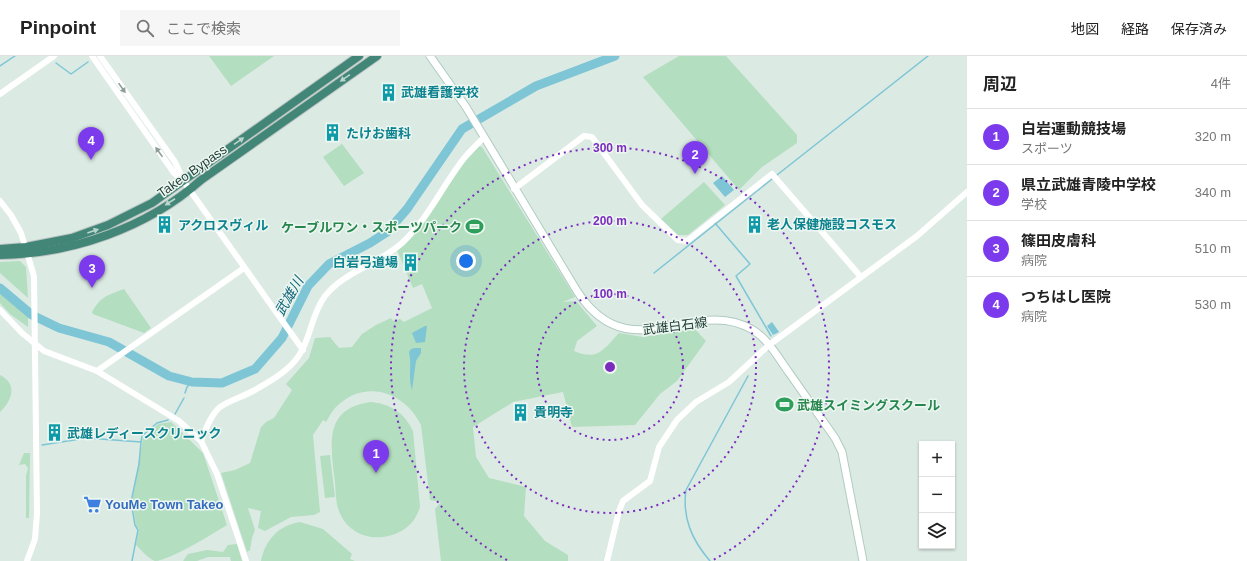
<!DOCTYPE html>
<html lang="ja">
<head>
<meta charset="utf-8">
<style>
	body { margin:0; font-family:Arial,"Noto Sans JP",sans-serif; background:#f6f6f6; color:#222 }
	.controls { position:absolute; right:12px; bottom:12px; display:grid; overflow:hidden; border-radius:0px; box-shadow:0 1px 3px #0004 }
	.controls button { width:36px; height:36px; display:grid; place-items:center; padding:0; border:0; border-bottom:1px solid #e0e0e0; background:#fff; color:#222; font:20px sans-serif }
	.you { position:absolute; left:466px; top:205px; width:14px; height:14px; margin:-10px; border:3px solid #fff; border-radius:50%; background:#1a73e8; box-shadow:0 0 0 6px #1a73e833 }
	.badge { display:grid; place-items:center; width:26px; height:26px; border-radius:50%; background:#7c3aed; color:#fff; font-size:13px; font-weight:700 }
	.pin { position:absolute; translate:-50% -33px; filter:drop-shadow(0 1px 2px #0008) }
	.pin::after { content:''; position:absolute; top:21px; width:14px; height:12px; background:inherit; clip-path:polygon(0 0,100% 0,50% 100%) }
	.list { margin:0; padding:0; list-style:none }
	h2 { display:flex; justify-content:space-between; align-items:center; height:52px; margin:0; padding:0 16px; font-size:17px }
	h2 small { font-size:13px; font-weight:400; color:#767676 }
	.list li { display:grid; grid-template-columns:26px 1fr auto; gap:12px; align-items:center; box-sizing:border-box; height:56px; padding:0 16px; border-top:1px solid #e0e0e0 }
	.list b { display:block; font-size:15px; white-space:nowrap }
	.list p { margin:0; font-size:13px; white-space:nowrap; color:#767676 }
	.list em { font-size:13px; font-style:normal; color:#767676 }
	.icon { flex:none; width:22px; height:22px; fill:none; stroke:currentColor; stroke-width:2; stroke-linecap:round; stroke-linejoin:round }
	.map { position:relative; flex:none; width:967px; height:505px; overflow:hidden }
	header { display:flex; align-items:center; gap:24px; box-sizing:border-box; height:56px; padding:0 20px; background:#fff; border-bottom:1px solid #e0e0e0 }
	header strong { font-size:19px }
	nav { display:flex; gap:22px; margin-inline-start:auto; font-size:14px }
	.search { width:280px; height:36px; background:#f6f6f6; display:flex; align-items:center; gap:10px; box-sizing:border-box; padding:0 14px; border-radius:0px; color:#767676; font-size:15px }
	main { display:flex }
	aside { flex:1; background:#fff }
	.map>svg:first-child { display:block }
	.green { fill:#b3debf }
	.water { fill:#7ec6d5 }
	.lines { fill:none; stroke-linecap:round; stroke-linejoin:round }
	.stream { stroke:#7ec6d5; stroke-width:1.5 }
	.river { stroke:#7ec6d5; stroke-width:9 }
	.secondary-casing { stroke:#afcbc1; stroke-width:9 }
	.trunk-casing { stroke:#bbc4c2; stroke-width:10 }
	.tertiary { stroke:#fff; stroke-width:6 }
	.secondary { stroke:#fff; stroke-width:7 }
	.trunk { stroke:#428678; stroke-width:8 }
	.oneway { fill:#bad5cd }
	.oneway2 { fill:#8e9d99 }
	.ring { fill:none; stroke:#7b2cbf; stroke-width:2; stroke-dasharray:2 4 }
	.labels { text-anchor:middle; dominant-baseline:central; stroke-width:3; stroke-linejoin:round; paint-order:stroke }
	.culture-label { font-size:13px; font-weight:bold; fill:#0d838f; stroke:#edf7f2; text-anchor:start }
	.street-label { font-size:13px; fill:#1d3b33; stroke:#edf7f2 }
	.leisure-label { font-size:13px; font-weight:bold; fill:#27864d; stroke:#edf7f2; text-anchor:end }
	.shop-label { font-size:13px; font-weight:bold; fill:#366cbe; stroke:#edf7f2; text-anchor:start }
	.water-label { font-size:14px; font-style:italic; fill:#13677b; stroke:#edf7f2 }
	.centre { fill:#7b2cbf; stroke:#edf7f2; stroke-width:2 }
	.ring-label { font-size:12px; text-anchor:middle; font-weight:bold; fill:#7b2cbf; stroke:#edf7f2; stroke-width:3; stroke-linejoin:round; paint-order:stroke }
</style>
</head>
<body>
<header>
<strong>Pinpoint</strong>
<div class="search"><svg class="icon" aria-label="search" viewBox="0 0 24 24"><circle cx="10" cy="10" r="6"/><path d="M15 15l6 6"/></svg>ここで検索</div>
<nav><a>地図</a><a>経路</a><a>保存済み</a></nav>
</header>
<main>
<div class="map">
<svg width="967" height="505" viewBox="0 0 967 505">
	<rect width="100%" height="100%" fill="#dceae4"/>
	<g class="green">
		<path d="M209 0H274L231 30Z"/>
		<path d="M679 0H726L797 79V87L762 111 739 134 643 21Z"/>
		<path d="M342 88 364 117 344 130 323 101Z"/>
		<path d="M479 90 482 91 575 241 563 246 576 245 597 270 577 285 574 295C598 305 603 294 619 277L643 281 695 273 706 285 677 325 660 338 635 369 572 371 563 336 513 346 473 371 476 401 489 422 526 431 524 460 545 485 568 499V505H441L435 453 441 446 430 444 421 369C405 336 365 322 336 351 332 355 329 361 326 366L323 364 313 379 320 456 314 459 291 461 265 475 258 472 261 455 248 452 255 474 252 482 250 494 247 496 221 417 235 414 250 407 261 371 266 366 274 362 292 334 286 328 309 302 315 282 330 281 339 292 352 291 362 278 376 269 391 262 393 265 400 263 404 266 432 252 422 228 413 232 397 194 430 157 461 110Z"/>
		<path d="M704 126 725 149 688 179H678L661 163Z"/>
		<path d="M20 205 26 211 28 242 0 217V206Z"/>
		<path d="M124 233 151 272 144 277 93 258 92 256C101 240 108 239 124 233Z"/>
		<path d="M0 237 28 260V271L10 258 0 247Z"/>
		<path d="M0 319C18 328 12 345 0 356Z"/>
		<path d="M371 346C390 348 404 356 413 375L420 451C416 465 406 475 392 479 370 486 347 477 339 455 335 445 336 430 334 419 330 384 326 352 371 346Z"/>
		<path d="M171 366 203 397 227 469C214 477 169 505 155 505 149 503 141 494 136 489L139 473 136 469 132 446 143 382 158 368Z"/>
		<path d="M24 397H30L29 462H26V420L28 412 25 408 19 409Z"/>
		<path d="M330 399 335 441 325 442 320 400Z"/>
		<path d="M300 466 323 473 352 498 350 503 355 505H261C265 484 279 469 300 466Z"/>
		<path d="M237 488 242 505H231L230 501H208L197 505H183L188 498 207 494 223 496 228 489Z"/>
	</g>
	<g class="water">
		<path d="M722 120 734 134 725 141 713 127Z"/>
		<path d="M772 266 779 276 773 279 767 270Z"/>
		<path d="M425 270H427L425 286 416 287 412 277Z"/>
		<path d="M415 292H421V297L416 305 412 334C408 321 412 309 409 296L411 293Z"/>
	</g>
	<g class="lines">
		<g class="stream">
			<path d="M56 7 71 18 88 6"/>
			<path d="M0 10 15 0"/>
			<path d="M777 119 928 0"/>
			<path d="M715 167 750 208 736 220 771 280"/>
			<path d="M654 217 772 123"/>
			<path d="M185 337 187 331 192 326"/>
			<path d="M175 358 184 342"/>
			<path d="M42 389 87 382 141 386"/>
			<path d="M132 505 138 474 135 469 131 446 139 408 141 386 142 380 157 367 168 364"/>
			<path d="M710 505C692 484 682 462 686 434L748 320"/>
		</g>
		<path class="river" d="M0 232 32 259 59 272 109 286 169 320 192 326 222 327 255 313 282 282 308 230 329 208 370 187 387 176 407 153 462 73 536 30 615 0"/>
		<defs>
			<path id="secondary" d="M430 0 466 51 577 235C630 317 694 238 753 274 769 284 779 303 790 318 805 339 820 361 835 382L842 396 863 505"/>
			<g id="trunk">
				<path d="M0 193 26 191 72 182 108 169 152 147 359 0"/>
				<path d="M0 199C71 198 147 172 201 124L377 0"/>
			</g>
		</defs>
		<use href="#secondary" class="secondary-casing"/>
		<use href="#trunk" class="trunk-casing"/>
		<g class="tertiary">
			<path d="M92 0 174 117 183 125"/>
			<path d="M100 0 175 106 184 126 303 294"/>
			<path d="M0 38 54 0"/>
			<path d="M514 133 584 80 592 81 642 149 678 184 687 185 772 118 861 221"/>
			<path d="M0 145 11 159 21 177 34 220 37 457 35 483 27 505"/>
			<path d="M0 254 22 277 44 295 97 315 179 365 201 385"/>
			<path d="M97 315 244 212"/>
			<path d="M246 505 217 418 201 385C205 375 211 358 220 351 230 344 242 341 253 335 264 329 278 321 288 312 312 291 308 263 325 240 345 215 379 208 402 187 426 165 440 135 459 109 465 99 475 91 483 82"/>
			<path d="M607 505 619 455 623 445 650 425 659 391 677 364 696 346 729 326 769 289 917 180 967 136"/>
		</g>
		<use href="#secondary" class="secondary"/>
		<use href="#trunk" class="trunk"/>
	</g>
	<defs><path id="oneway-solid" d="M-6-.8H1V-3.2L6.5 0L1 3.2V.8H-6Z"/></defs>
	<g class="oneway">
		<use href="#oneway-solid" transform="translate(345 22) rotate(145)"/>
		<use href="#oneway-solid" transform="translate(239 85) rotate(-35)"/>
		<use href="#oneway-solid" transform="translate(170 146) rotate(147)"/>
		<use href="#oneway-solid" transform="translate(93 175) rotate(-19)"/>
	</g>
	<g class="oneway2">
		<use href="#oneway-solid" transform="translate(122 32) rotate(55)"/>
		<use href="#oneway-solid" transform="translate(159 96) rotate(-126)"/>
	</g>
	<g class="ring">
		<circle cx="610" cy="311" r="73"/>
		<circle cx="610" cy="311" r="146"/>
		<path d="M507 504A219 219 0 1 1 713 504"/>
	</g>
	<defs>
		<symbol id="building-bare" viewBox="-9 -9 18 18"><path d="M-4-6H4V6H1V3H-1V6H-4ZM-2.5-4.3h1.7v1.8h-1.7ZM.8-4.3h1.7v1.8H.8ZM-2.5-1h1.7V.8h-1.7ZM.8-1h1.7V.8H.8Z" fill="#0f9aa8" stroke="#edf7f2" stroke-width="2.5" paint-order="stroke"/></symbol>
		<symbol id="stadium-bare" viewBox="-9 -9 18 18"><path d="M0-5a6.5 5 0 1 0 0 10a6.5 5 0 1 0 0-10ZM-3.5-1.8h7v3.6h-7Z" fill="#2e9e5b" stroke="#edf7f2" stroke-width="2.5" paint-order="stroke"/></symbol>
		<symbol id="supermarket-bare" viewBox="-9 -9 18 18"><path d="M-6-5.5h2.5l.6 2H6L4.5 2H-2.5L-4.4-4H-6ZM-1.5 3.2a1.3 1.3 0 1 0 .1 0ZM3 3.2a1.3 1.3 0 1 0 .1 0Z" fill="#3f7fe0" stroke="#edf7f2" stroke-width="2.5" paint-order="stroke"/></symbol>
	</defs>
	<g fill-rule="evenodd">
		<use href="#building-bare" x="376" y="24" width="25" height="25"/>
		<use href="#building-bare" x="320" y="64" width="25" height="25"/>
		<use href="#building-bare" x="742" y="156" width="25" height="25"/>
		<use href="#building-bare" x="152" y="156" width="25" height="25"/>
		<use href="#stadium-bare" x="462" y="158" width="25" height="25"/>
		<use href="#building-bare" x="398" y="194" width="25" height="25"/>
		<use href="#stadium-bare" x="772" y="336" width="25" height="25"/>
		<use href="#building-bare" x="508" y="344" width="25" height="25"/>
		<use href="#building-bare" x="42" y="364" width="25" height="25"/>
		<use href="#supermarket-bare" x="80" y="436" width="25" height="25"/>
	</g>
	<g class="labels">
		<g class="culture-label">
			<text x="401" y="36">武雄看護学校</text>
			<text x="346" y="77">たけお歯科</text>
			<text x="767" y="168">老人保健施設コスモス</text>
			<text x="178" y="169">アクロスヴィル</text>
			<text x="398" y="206" text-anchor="end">白岩弓道場</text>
			<text x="534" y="356">貴明寺</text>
			<text x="67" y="377">武雄レディースクリニック</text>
		</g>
		<g class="street-label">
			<text transform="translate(192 115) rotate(-35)">Takeo Bypass</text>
			<text transform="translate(675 270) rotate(-7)">武雄白石線</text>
		</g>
		<g class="leisure-label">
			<text x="462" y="171">ケーブルワン・スポーツパーク</text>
			<text x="797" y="349" text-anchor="start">武雄スイミングスクール</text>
		</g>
		<g class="shop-label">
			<text x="105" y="448">YouMe Town Takeo</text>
		</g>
		<g class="water-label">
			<text transform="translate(289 240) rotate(-60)">武雄川</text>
		</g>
	</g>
	<circle cx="610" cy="311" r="6" class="centre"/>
	<g class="ring-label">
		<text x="610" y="96">300 m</text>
		<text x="610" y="169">200 m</text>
		<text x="610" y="242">100 m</text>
	</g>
</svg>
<div class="controls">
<button>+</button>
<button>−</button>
<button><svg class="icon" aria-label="layers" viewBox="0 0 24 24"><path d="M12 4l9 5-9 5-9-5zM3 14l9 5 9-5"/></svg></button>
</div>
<div class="you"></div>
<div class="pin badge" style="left:376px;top:417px">1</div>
<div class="pin badge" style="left:695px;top:118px">2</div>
<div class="pin badge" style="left:92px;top:232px">3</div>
<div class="pin badge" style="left:91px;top:104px">4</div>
</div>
<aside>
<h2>周辺<small>4件</small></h2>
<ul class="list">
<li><span class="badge">1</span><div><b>白岩運動競技場</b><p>スポーツ</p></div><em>320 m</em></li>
<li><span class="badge">2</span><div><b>県立武雄青陵中学校</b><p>学校</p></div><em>340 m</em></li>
<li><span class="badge">3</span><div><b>篠田皮膚科</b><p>病院</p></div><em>510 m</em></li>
<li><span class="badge">4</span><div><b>つちはし医院</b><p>病院</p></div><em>530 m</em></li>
</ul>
</aside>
</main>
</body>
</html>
